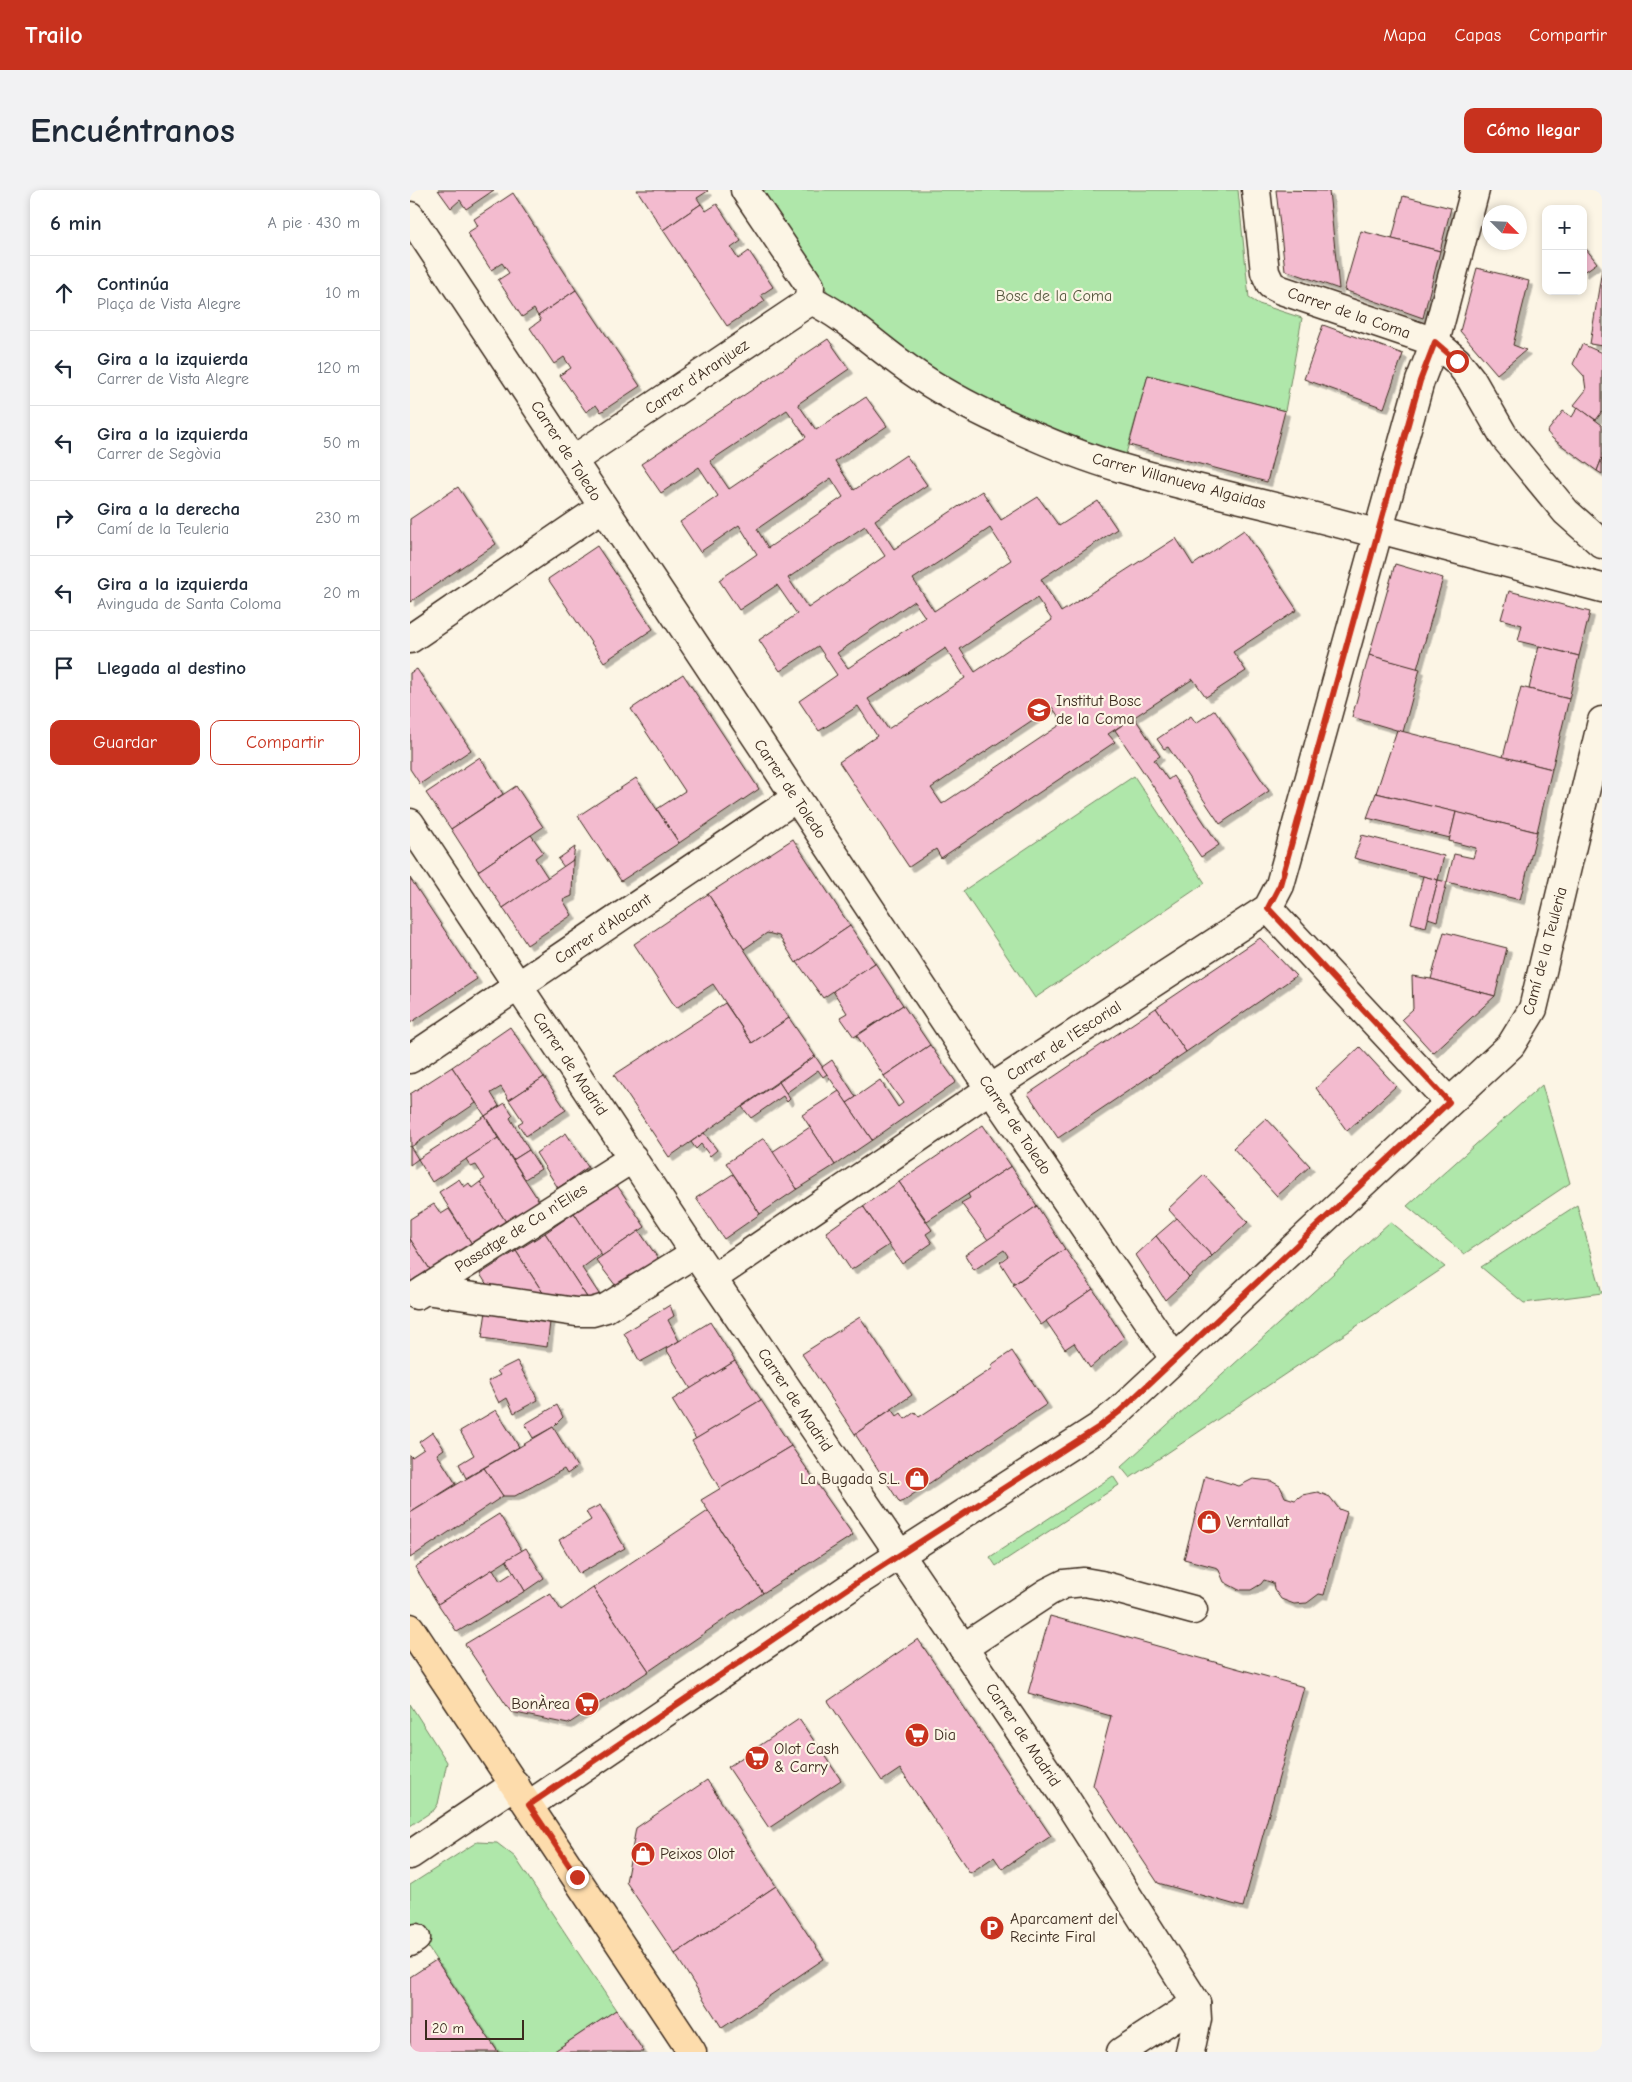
<!DOCTYPE html>
<html lang="es">
<head>
<meta charset="utf-8">
<style>
	body { margin:0; font-family:"Comic Neue",sans-serif; background:#f2f2f3; color:#1f2937 }
	.controls { position:absolute; right:15px; top:15px; display:grid; overflow:hidden; border-radius:10px; box-shadow:0 2px 8px #0003 }
	.controls button { width:45px; height:45px; display:grid; place-items:center; padding:0; border:0; border-bottom:1px solid #e0e1e3; background:#fff; color:#1f2937; font:25px sans-serif }
	.compass { position:absolute; left:1072px; top:15px; width:45px; height:45px; border-radius:50%; background:#fff; box-shadow:0 2px 8px #0003; rotate:114deg }
	.scale { position:absolute; left:15px; bottom:12px; width:99px; box-sizing:border-box; padding-left:5px; border:2px solid #3b2a1e; border-top:0; font-size:14px; line-height:18px; white-space:nowrap; color:#3b2a1e; -webkit-text-stroke:4px #fcf5e5; paint-order:stroke }
	.stop { position:absolute; width:15px; height:15px; margin:-11px; border:4px solid #c8321e; border-radius:50%; background:#fff }
	.stop.end { background:#c8321e; border-color:#fff; box-shadow:0 1px 5px #0008 }
	.list { margin:0; padding:0; list-style:none }
	h2 { display:flex; justify-content:space-between; align-items:center; height:65px; margin:0; padding:0 20px; font-size:21px }
	h2 small { font-size:16px; font-weight:400; color:#747a83 }
	.list li { display:grid; grid-template-columns:32px 1fr auto; gap:15px; align-items:center; box-sizing:border-box; height:75px; padding:0 20px; border-top:1px solid #e0e1e3 }
	.list b { display:block; font-size:19px; white-space:nowrap }
	.list p { margin:0; font-size:16px; white-space:nowrap; color:#747a83 }
	.list em { font-size:16px; font-style:normal; color:#747a83 }
	.actions { display:flex; gap:10px; padding:15px 20px }
	.actions a { flex:1; padding:11px 0; border:1px solid #c8321e; border-radius:10px; text-align:center; font-size:18px; color:#c8321e }
	.actions .main { background:#c8321e; color:#fff }
	.icon { flex:none; width:28px; height:28px; fill:none; stroke:currentColor; stroke-width:2; stroke-linecap:round; stroke-linejoin:round }
	.map { position:relative; flex:none; width:1192px; height:1862px; overflow:hidden; border-radius:10px }
	header { display:flex; align-items:center; gap:30px; box-sizing:border-box; height:70px; padding:0 25px; background:#c8321e; color:#fff }
	header strong { font-size:24px }
	nav { display:flex; gap:28px; margin-inline-start:auto; font-size:18px }
	.intro { display:flex; align-items:center; justify-content:space-between; box-sizing:border-box; height:120px; padding:0 30px }
	h1 { margin:0; font-size:35px }
	.button { padding:12px 22px; border-radius:10px; background:#c8321e; color:#fff; font-size:18px; font-weight:700 }
	main { display:flex; gap:30px; padding:0 30px }
	aside { flex:1; background:#fff; border-radius:10px; box-shadow:0 2px 8px #0003 }
	.map>svg:first-child { display:block }
	.green { fill:#afe7aa; stroke:#758864 }
	.building { fill:#f3bbcf; stroke:#3b2a1e; fill-rule:evenodd; filter:url(#shadow) }
	.lines { fill:none; stroke-linecap:round; stroke-linejoin:round }
	.minor-casing { stroke:#3b2a1e; stroke-width:31 }
	.major-casing { stroke:#3b2a1e; stroke-width:31 }
	.minor { stroke:#fcf5e5; stroke-width:28 }
	.major { stroke:#fddcac; stroke-width:28 }
	.route { stroke:#c8321e; stroke-width:6 }
	.labels { text-anchor:middle; dominant-baseline:central; stroke-width:4.5; stroke-linejoin:round; paint-order:stroke }
	.park-label { font-size:16px; fill:#585941; stroke:#fcf5e5 }
	.street-label { font-size:16px; fill:#3b2a1e; stroke:#fcf5e5 }
	.poi-label { font-size:16px; fill:#3b2a1e; stroke:#fcf5e5; text-anchor:start }
</style>
</head>
<body>
<header>
<strong>Trailo</strong>
<nav><a>Mapa</a><a>Capas</a><a>Compartir</a></nav>
</header>
<div class="intro"><h1>Encuéntranos</h1><a class="button">Cómo llegar</a></div>
<main>
<aside>
<h2>6 min<small>A pie · 430 m</small></h2>
<ul class="list">
<li><svg class="icon" aria-label="ahead" viewBox="0 0 24 24"><path d="M12 20V5M6 11l6-6 6 6"/></svg><div><b>Continúa</b><p>Plaça de Vista Alegre</p></div><em>10 m</em></li>
<li><svg class="icon" aria-label="left" viewBox="0 0 24 24"><path d="M17 20v-9H6M10 6l-5 5 5 5"/></svg><div><b>Gira a la izquierda</b><p>Carrer de Vista Alegre</p></div><em>120 m</em></li>
<li><svg class="icon" aria-label="left" viewBox="0 0 24 24"><path d="M17 20v-9H6M10 6l-5 5 5 5"/></svg><div><b>Gira a la izquierda</b><p>Carrer de Segòvia</p></div><em>50 m</em></li>
<li><svg class="icon" aria-label="right" viewBox="0 0 24 24"><path d="M7 20v-9h11M14 6l5 5-5 5"/></svg><div><b>Gira a la derecha</b><p>Camí de la Teuleria</p></div><em>230 m</em></li>
<li><svg class="icon" aria-label="left" viewBox="0 0 24 24"><path d="M17 20v-9H6M10 6l-5 5 5 5"/></svg><div><b>Gira a la izquierda</b><p>Avinguda de Santa Coloma</p></div><em>20 m</em></li>
<li><svg class="icon" aria-label="arrive" viewBox="0 0 24 24"><path d="M6 21V4h12l-3 4 3 4H6"/></svg><div><b>Llegada al destino</b></div></li>
</ul>
<div class="actions"><a class="main">Guardar</a><a>Compartir</a></div>
</aside>
<div class="map">
<svg width="1192" height="1862" viewBox="0 0 1192 1862">
	<defs>
		<filter id="shadow"><feDropShadow dx="4.5" dy="4.5" stdDeviation="0" flood-color="#0004"/></filter>
	</defs>
	<rect width="100%" height="100%" fill="#fcf5e5"/>
	<filter id="ink" filterUnits="userSpaceOnUse"><feTurbulence type="fractalNoise" baseFrequency=".02" numOctaves="2"/><feDisplacementMap in="SourceGraphic" scale="10" xChannelSelector="R" yChannelSelector="G"/><feConvolveMatrix kernelMatrix="1 2 1 2 8 2 1 2 1" color-interpolation-filters="sRGB"/></filter>
	<g filter="url(#ink)">
		<g class="green">
			<path d="M351 0H828L839 108 849 114 892 128 875 221 738 185 714 271 543 197 419 104Z"/>
			<path d="M724 586 795 693 625 808 553 701Z"/>
			<path d="M1132 895 1160 993 1054 1064 997 1016Z"/>
			<path d="M1167 1015 1192 1103 1114 1113 1071 1077Z"/>
			<path d="M980 1032 1035 1077 720 1288 711 1277Z"/>
			<path d="M703 1286 709 1295 586 1376 580 1367Z"/>
			<path d="M0 1514 37 1572 28 1614 24 1620 0 1636Z"/>
			<path d="M67 1652 87 1653 105 1667 206 1820 143 1862H88L2 1734H0V1695Z"/>
		</g>
		<g class="building">
			<path d="M28 0H84L56 19 50 10 41 18Z"/>
			<path d="M227 0H297L298 1 287 8 291 14 253 40Z"/>
			<path d="M866 0 919 1 929 99 875 80Z"/>
			<path d="M103 3 166 100 128 126 124 119 112 127 88 90 99 83 92 73 81 80 57 43 68 36 64 29Z"/>
			<path d="M993 6 1041 18 1030 61 982 49Z"/>
			<path d="M291 14 296 21 307 14 331 51 321 58 328 69 339 61 363 97 351 105 355 111 317 136 253 40Z"/>
			<path d="M951 41 1030 61 1013 128 934 100Z"/>
			<path d="M1173 55 1187 73 1173 83Z"/>
			<path d="M1067 78 1119 91 1103 155 1116 160 1087 184 1050 141Z"/>
			<path d="M1192 79V156L1180 154Z"/>
			<path d="M166 100 230 196 191 222 186 215 176 222 150 185 161 178 154 167 144 174 120 138 131 130 128 126Z"/>
			<path d="M913 135 993 164 974 218 894 189Z"/>
			<path d="M418 149 439 179 388 214 406 240 456 207 477 236 425 271 444 300 496 265 517 295 465 330 484 359 572 301 591 330 628 307 649 336 688 311 707 339 631 389 651 422 766 348 783 375 834 340 887 420 823 462 836 481 796 507 783 489 698 544 705 552 531 668 526 659 499 677 429 572 467 546 448 516 409 541 389 511 427 485 408 456 370 481 349 450 387 424 367 395 329 420 309 390 347 364 329 335 290 362 270 332 308 306 289 277 251 303 231 274ZM377 220 396 247 319 299 300 271ZM421 288 433 307 358 358 347 339ZM455 336 475 366 398 418 378 388ZM580 338 601 370 524 421 503 389ZM627 408 642 430 565 482 550 459ZM504 411 515 427 438 478 427 463ZM536 458 555 488 478 539 458 509ZM642 517 653 533 532 614 521 598Z"/>
			<path d="M1172 154 1192 163V222L1186 230 1164 215 1176 200 1174 186 1163 174Z"/>
			<path d="M738 185 875 221 857 292 719 255Z"/>
			<path d="M1168 217 1192 235V268L1187 281 1143 249 1137 242 1153 221 1162 227Z"/>
			<path d="M1192 268V284L1187 281Z"/>
			<path d="M48 297 86 354 0 412V329Z"/>
			<path d="M187 356 243 439 194 472 138 389Z"/>
			<path d="M985 374 1033 388 1007 479 959 465Z"/>
			<path d="M1099 401 1180 422 1169 466 1108 451 1112 435 1091 429Z"/>
			<path d="M1129 456 1169 466 1159 509 1119 499Z"/>
			<path d="M959 465 1010 479 993 542 942 527Z"/>
			<path d="M7 479 61 560 10 594 0 579V483Z"/>
			<path d="M273 484 349 599 269 653 247 619 275 601 221 519Z"/>
			<path d="M1111 497 1159 509 1142 579 1093 567Z"/>
			<path d="M805 520 859 601 810 634 758 557 754 559 747 549 781 526 786 533Z"/>
			<path d="M724 527 750 566 744 570 758 590 763 586 809 655 791 667 705 540Z"/>
			<path d="M987 540 1142 579 1127 642 966 603Z"/>
			<path d="M70 567 93 604 41 639 16 603Z"/>
			<path d="M226 588 269 653 211 691 168 626Z"/>
			<path d="M106 596 133 637 68 681 41 639Z"/>
			<path d="M966 603 1046 622 1040 648 957 628Z"/>
			<path d="M1046 622 1127 642 1110 710 1037 692 1044 664 1063 668 1066 658 1039 651Z"/>
			<path d="M121 645 133 662 125 668 138 688 93 718 68 681Z"/>
			<path d="M952 645 1034 666 1028 690 944 668Z"/>
			<path d="M383 649 440 736 386 773 369 746 357 743 334 759 298 704Z"/>
			<path d="M165 657 163 670 154 677 148 669Z"/>
			<path d="M163 670 162 706 153 710 162 725 117 755 93 718Z"/>
			<path d="M1013 686 1028 690 1016 737 1001 733Z"/>
			<path d="M0 688 67 789 0 833Z"/>
			<path d="M1028 690 1037 692 1027 731 1018 728Z"/>
			<path d="M298 704 379 828 342 853 303 794 266 818 224 754Z"/>
			<path d="M440 736 465 773 413 808 387 772Z"/>
			<path d="M1034 742 1097 758 1085 806 1021 789Z"/>
			<path d="M850 748 886 786 776 862 746 818Z"/>
			<path d="M465 773 493 815 444 847 430 827 437 823 423 801Z"/>
			<path d="M1002 786 1021 789 1085 806 1023 863 992 829 1003 819Z"/>
			<path d="M315 813 342 853 379 828 405 866 259 967 204 885Z"/>
			<path d="M493 815 520 855 474 886 447 846Z"/>
			<path d="M746 818 776 862 648 948 618 904Z"/>
			<path d="M100 837 134 887 99 910 91 897 81 903 89 916 75 926 42 877Z"/>
			<path d="M520 855 546 892 462 950 437 913 470 890 488 917 493 913 474 886Z"/>
			<path d="M950 857 986 896 937 941 906 898Z"/>
			<path d="M405 866 417 884 413 887 408 880 376 903 369 892Z"/>
			<path d="M422 870 446 907 437 913 412 877Z"/>
			<path d="M42 877 66 913 1 957 0 904Z"/>
			<path d="M134 887 156 920 116 946 108 934 113 931 99 910Z"/>
			<path d="M369 892 380 909 377 912 373 906 341 928 332 917Z"/>
			<path d="M429 901 462 950 425 975 392 925Z"/>
			<path d="M95 913 103 925 100 928 119 960 103 970 75 926Z"/>
			<path d="M75 926 88 948 22 992 8 969Z"/>
			<path d="M856 928 900 976 867 1006 823 958Z"/>
			<path d="M573 935 601 976 517 1031 489 992Z"/>
			<path d="M400 937 425 975 387 999 362 962Z"/>
			<path d="M156 943 178 977 148 998 126 963Z"/>
			<path d="M294 943 307 960 300 966 291 954 286 959 281 952Z"/>
			<path d="M88 948 129 1011 96 1032 70 992 75 989 66 975 61 977 56 969Z"/>
			<path d="M354 948 387 999 350 1024 316 973Z"/>
			<path d="M0 956 8 969 0 975Z"/>
			<path d="M119 960 131 979 115 989 103 970Z"/>
			<path d="M601 976 627 1016 578 1050 551 1013 560 1008 558 1004Z"/>
			<path d="M323 984 350 1024 314 1049 286 1008Z"/>
			<path d="M794 985 838 1032 802 1066 758 1019Z"/>
			<path d="M49 989 54 997 59 993 62 998 70 992 96 1032 62 1054 29 1002Z"/>
			<path d="M489 992 522 1040 516 1044 522 1053 492 1074 453 1016Z"/>
			<path d="M207 995 235 1037 192 1066 164 1023Z"/>
			<path d="M24 1014 31 1024 39 1019 62 1054 21 1081 0 1049V1029Z"/>
			<path d="M453 1016 479 1055 441 1080 416 1042Z"/>
			<path d="M627 1016 655 1059 604 1094 590 1072 598 1066 594 1060 564 1080 555 1065Z"/>
			<path d="M164 1023 191 1064 172 1078 191 1107 180 1112 135 1043Z"/>
			<path d="M767 1028 802 1066 779 1088 746 1046Z"/>
			<path d="M229 1041 252 1074 209 1100 186 1070Z"/>
			<path d="M135 1043 180 1112 137 1109 106 1061Z"/>
			<path d="M746 1046 779 1088 755 1110 726 1065Z"/>
			<path d="M0 1049 21 1081 0 1094Z"/>
			<path d="M655 1059 683 1099 631 1135 603 1095Z"/>
			<path d="M106 1061 137 1109 81 1101 70 1084Z"/>
			<path d="M683 1099 714 1148 680 1178 664 1153 655 1159 636 1131Z"/>
			<path d="M77 1115 141 1124 137 1157 72 1148Z"/>
			<path d="M260 1115 264 1126 258 1130 269 1151 230 1172 214 1143Z"/>
			<path d="M450 1127 502 1205 445 1244 392 1164Z"/>
			<path d="M300 1132 325 1171 281 1199 256 1159Z"/>
			<path d="M602 1161 637 1214 490 1313 445 1244 482 1219 487 1226 491 1223 495 1229 505 1222 509 1227 583 1178 581 1175Z"/>
			<path d="M107 1171 128 1210 104 1223 97 1208 89 1213 78 1191 90 1185 87 1181Z"/>
			<path d="M325 1171 351 1210 286 1249 262 1210Z"/>
			<path d="M351 1210 381 1256 310 1299 282 1251Z"/>
			<path d="M147 1215 153 1227 143 1237 123 1248 115 1234Z"/>
			<path d="M86 1220 109 1257 56 1288 49 1274 64 1265 50 1241Z"/>
			<path d="M143 1237 167 1277 157 1284 154 1279 105 1306H93L74 1278Z"/>
			<path d="M23 1242 34 1259 27 1264 46 1294 0 1323V1265L2 1267 14 1259 9 1252Z"/>
			<path d="M381 1256 443 1345 353 1403 291 1310Z"/>
			<path d="M74 1278 93 1306 0 1368V1323Z"/>
			<path d="M795 1286 829 1296 843 1289 861 1291 870 1296 875 1307 885 1310 892 1305 908 1302 920 1307 929 1319 937 1322 914 1405 909 1404 897 1413 884 1414 871 1409 864 1399 863 1393 854 1390 851 1394 841 1400H829L814 1392 808 1378 774 1369Z"/>
			<path d="M190 1315 215 1358 169 1384 149 1350 181 1330 176 1322Z"/>
			<path d="M298 1321 353 1403 239 1481 183 1398Z"/>
			<path d="M89 1324 112 1361 28 1414 5 1377Z"/>
			<path d="M116 1358 134 1388 115 1401 96 1370Z"/>
			<path d="M83 1379 90 1391 104 1382 115 1401 47 1442 28 1414Z"/>
			<path d="M183 1398 239 1481 158 1534 101 1522 55 1454 140 1403 151 1420Z"/>
			<path d="M640 1426 894 1497 833 1717 748 1693 683 1595 701 1526 618 1503Z"/>
			<path d="M508 1449 641 1646 592 1679 584 1667 560 1683 490 1579 472 1591 418 1511Z"/>
			<path d="M389 1529 431 1590 359 1638 318 1577Z"/>
			<path d="M297 1590 366 1696 265 1764 216 1692 226 1638Z"/>
			<path d="M366 1696 414 1769 312 1838 265 1764Z"/>
			<path d="M26 1770 88 1862H0V1787Z"/>
			<path d="M206 1820 234 1862H143Z"/>
		</g>
		<g class="lines">
			<defs>
				<g id="minor">
					<path d="M846 0 855 82 861 95 871 100 1025 152 1047 171 1061 189 1095 248 1156 322 1192 354"/>
					<path d="M0 26 580 899 764 1168"/>
					<path d="M399 109C433 125 459 150 489 172 517 193 549 211 580 226 622 246 666 265 711 278 796 303 883 319 968 344"/>
					<path d="M163 270 394 115 399 109 400 96 335 0"/>
					<path d="M969 339 1192 398"/>
					<path d="M0 449 193 317"/>
					<path d="M0 633 285 1063 656 1609 786 1813"/>
					<path d="M858 718 1039 912"/>
					<path d="M0 869 386 608"/>
					<path d="M303 1088 580 899 858 718 870 695 1010 191 1025 152 1065 0"/>
					<path d="M15 1100 166 1122H182L196 1118 285 1063"/>
					<path d="M7 1105 223 968"/>
					<path d="M553 1458 638 1402 654 1394 674 1392 691 1395 783 1420"/>
					<path d="M119 1615 449 1391 689 1237 709 1221 1101 855 1123 819 1192 531"/>
					<path d="M0 1665 105 1594"/>
					<path d="M0 1752 6 1748"/>
					<path d="M711 1862 786 1813"/>
					<path d="M780 1862 787 1829 786 1813"/>
				</g>
				<path id="major" d="M0 1438 282 1862"/>
			</defs>
			<use href="#minor" class="minor-casing"/>
			<use href="#major" class="major-casing"/>
			<use href="#minor" class="minor"/>
			<use href="#major" class="major"/>
		</g>
	</g>
	<g class="lines" filter="url(#ink)">
		<path class="route" d="M167 1687 119 1615 449 1391 689 1237 710 1221 1039 912 858 718 870 695 1010 191 1025 152 1047 171"/>
	</g>
	<defs>
		<symbol id="school-disc" viewBox="-11 -11 22 22"><circle r="9.5" fill="#c8321e" stroke="#fcf5e5"/><path d="M0-5L7-2L0 1L-7-2ZM-4 1L0 2.5L4 1V4Q0 6-4 4Z" fill="#fff"/></symbol>
		<symbol id="shop-disc" viewBox="-11 -11 22 22"><circle r="9.5" fill="#c8321e" stroke="#fcf5e5"/><path d="M-5-2.5h2.3a2.7 3.5 0 0 1 5.4 0H5L5.5 6h-11ZM-1.5-2.5h3a1.5 2.3 0 0 0-3 0Z" fill="#fff"/></symbol>
		<symbol id="supermarket-disc" viewBox="-11 -11 22 22"><circle r="9.5" fill="#c8321e" stroke="#fcf5e5"/><path d="M-6-5.5h2.5l.6 2H6L4.5 2H-2.5L-4.4-4H-6ZM-1.5 3.2a1.3 1.3 0 1 0 .1 0ZM3 3.2a1.3 1.3 0 1 0 .1 0Z" fill="#fff"/></symbol>
		<symbol id="parking-disc" viewBox="-11 -11 22 22"><circle r="9.5" fill="#c8321e" stroke="#fcf5e5"/><path d="M-3.5-5.5H1a3.5 3.5 0 0 1 0 7H-1V5.5H-3.5ZM-1-3.4V-.6H.8a1.4 1.4 0 0 0 0-2.8Z" fill="#fff"/></symbol>
	</defs>
	<g fill-rule="evenodd">
		<use href="#school-disc" x="615" y="506" width="28" height="28"/>
		<use href="#shop-disc" x="493" y="1275" width="28" height="28"/>
		<use href="#shop-disc" x="785" y="1318" width="28" height="28"/>
		<use href="#supermarket-disc" x="163" y="1500" width="28" height="28"/>
		<use href="#supermarket-disc" x="493" y="1531" width="28" height="28"/>
		<use href="#supermarket-disc" x="333" y="1554" width="28" height="28"/>
		<use href="#shop-disc" x="219" y="1650" width="28" height="28"/>
		<use href="#parking-disc" x="568" y="1724" width="28" height="28"/>
	</g>
	<g class="labels">
		<g class="park-label">
			<text x="644" y="106">Bosc de la Coma</text>
		</g>
		<g class="street-label">
			<text transform="translate(939 123) rotate(19)">Carrer de la Coma</text>
			<text transform="translate(287 187) rotate(-34)">Carrer d'Aranjuez</text>
			<text transform="translate(156 261) rotate(57)">Carrer de Toledo</text>
			<text transform="translate(769 291) rotate(15)">Carrer Villanueva Algaidas</text>
			<text transform="translate(380 599) rotate(56)">Carrer de Toledo</text>
			<text transform="translate(193 739) rotate(-34)">Carrer d'Alacant</text>
			<text transform="translate(1135 761) rotate(-75)">Camí de la Teuleria</text>
			<text transform="translate(654 851) rotate(-33)">Carrer de l'Escorial</text>
			<text transform="translate(160 874) rotate(56)">Carrer de Madrid</text>
			<text transform="translate(605 935) rotate(56)">Carrer de Toledo</text>
			<text transform="translate(111 1038) rotate(-32)">Passatge de Ca n'Elies</text>
			<text transform="translate(385 1210) rotate(56)">Carrer de Madrid</text>
			<text transform="translate(613 1545) rotate(56)">Carrer de Madrid</text>
		</g>
		<g class="poi-label">
			<text x="646" y="511">Institut Bosc<tspan x="646" dy="18">de la Coma</tspan></text>
			<text x="490" y="1289" text-anchor="end">La Bugada S.L.</text>
			<text x="816" y="1332">Verntallat</text>
			<text x="160" y="1514" text-anchor="end">BonÀrea</text>
			<text x="524" y="1545">Dia</text>
			<text x="364" y="1559">Olot Cash<tspan x="364" dy="18">&amp; Carry</tspan></text>
			<text x="250" y="1664">Peixos Olot</text>
			<text x="600" y="1729">Aparcament del<tspan x="600" dy="18">Recinte Firal</tspan></text>
		</g>
	</g>
</svg>
<div class="controls">
<button>+</button>
<button>−</button>
</div>
<svg class="compass" viewBox="-18 -18 36 36"><path d="M0-13l5 13h-10z" fill="#e53935"/><path d="M0 13l5-13h-10z" fill="#747a83"/></svg>
<div class="scale">20 m</div>
<div class="stop" style="left:1047px;top:171px"></div>
<div class="stop end" style="left:167px;top:1687px"></div>
</div>
</main>
</body>
</html>
